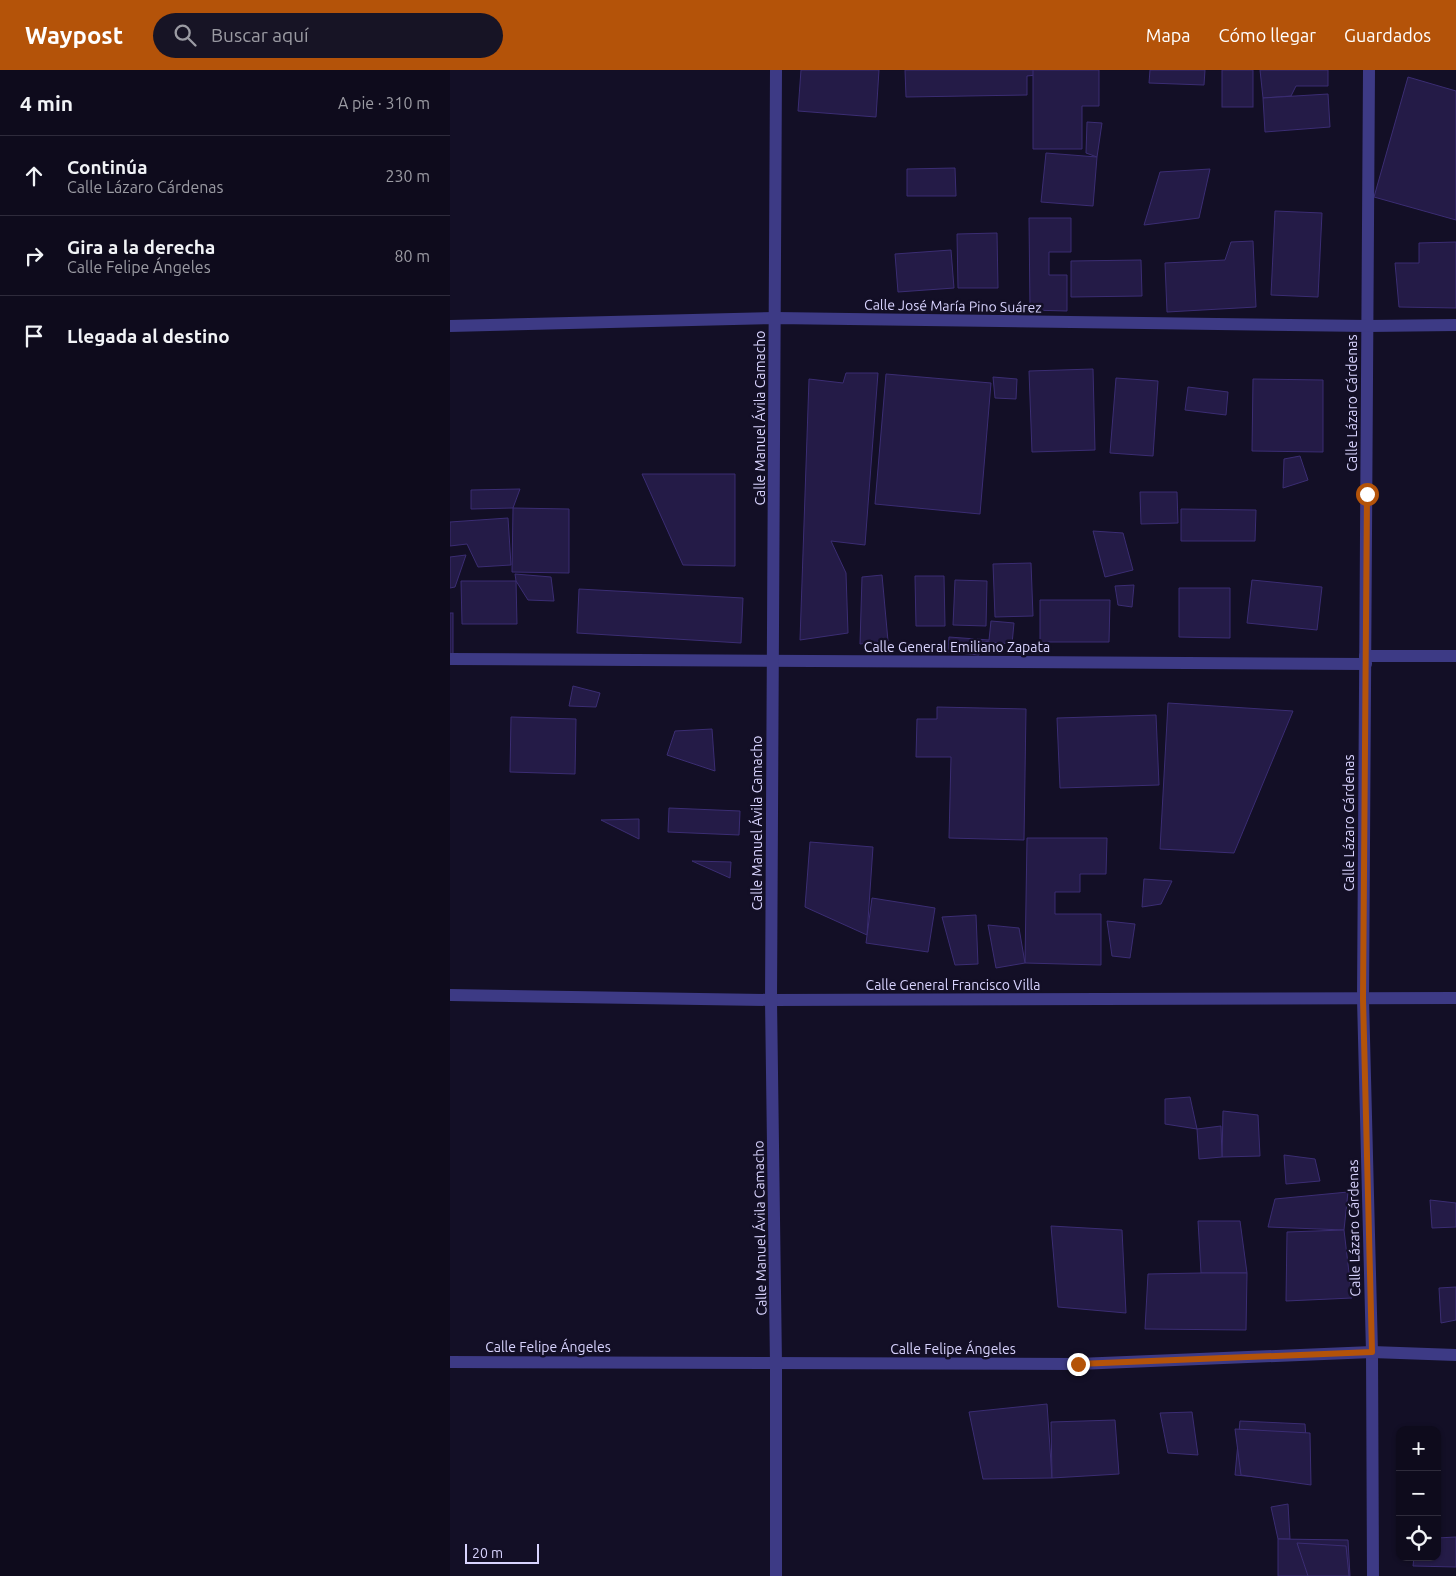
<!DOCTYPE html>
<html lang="es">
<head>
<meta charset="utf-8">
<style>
	body { margin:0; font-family:Ubuntu,sans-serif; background:#171425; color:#f1f3f6 }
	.controls { position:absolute; right:15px; bottom:15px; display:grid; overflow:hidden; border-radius:10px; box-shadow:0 1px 4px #0004 }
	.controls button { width:45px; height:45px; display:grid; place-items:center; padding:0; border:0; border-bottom:1px solid #2e2b3b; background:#0e0b1c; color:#f1f3f6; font:25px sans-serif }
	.scale { position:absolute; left:15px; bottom:12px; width:74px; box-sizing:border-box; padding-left:5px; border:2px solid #d9d4ff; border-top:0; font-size:14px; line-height:18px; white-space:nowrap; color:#d9d4ff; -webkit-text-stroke:4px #130f26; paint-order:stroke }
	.stop { position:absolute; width:15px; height:15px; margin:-11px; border:4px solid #b45309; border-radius:50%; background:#fff }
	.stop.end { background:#b45309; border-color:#fff; box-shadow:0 1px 5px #0008 }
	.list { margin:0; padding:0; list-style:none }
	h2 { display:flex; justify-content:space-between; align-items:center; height:65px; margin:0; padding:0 20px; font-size:21px }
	h2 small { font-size:16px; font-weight:400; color:#9b9ba3 }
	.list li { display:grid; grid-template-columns:32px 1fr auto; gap:15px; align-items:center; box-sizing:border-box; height:80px; padding:0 20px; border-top:1px solid #2e2b3b }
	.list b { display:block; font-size:19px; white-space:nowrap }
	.list p { margin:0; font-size:16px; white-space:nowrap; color:#9b9ba3 }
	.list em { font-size:16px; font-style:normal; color:#9b9ba3 }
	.icon { flex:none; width:28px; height:28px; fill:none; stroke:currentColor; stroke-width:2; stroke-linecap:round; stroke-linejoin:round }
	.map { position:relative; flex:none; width:1006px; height:1506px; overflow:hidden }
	header { display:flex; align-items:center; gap:30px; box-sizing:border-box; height:70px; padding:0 25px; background:#b45309; color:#fff }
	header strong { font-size:24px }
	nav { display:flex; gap:28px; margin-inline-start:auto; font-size:18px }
	.search { width:350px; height:45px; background:#171425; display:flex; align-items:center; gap:12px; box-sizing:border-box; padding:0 18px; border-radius:28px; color:#9b9ba3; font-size:19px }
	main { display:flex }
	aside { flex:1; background:#0e0b1c }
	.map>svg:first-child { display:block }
	.building { fill:#241b47; stroke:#3b2d73 }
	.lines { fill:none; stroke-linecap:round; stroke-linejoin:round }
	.minor { stroke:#3d3a85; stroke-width:12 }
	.route { stroke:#b45309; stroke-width:6 }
	.labels { text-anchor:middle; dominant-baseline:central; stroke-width:5; stroke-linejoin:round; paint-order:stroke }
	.street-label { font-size:14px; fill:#d9d4ff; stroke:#130f26 }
</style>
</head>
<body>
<header>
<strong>Waypost</strong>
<div class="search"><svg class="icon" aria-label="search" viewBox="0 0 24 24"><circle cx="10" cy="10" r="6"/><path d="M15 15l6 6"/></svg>Buscar aquí</div>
<nav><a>Mapa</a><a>Cómo llegar</a><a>Guardados</a></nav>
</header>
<main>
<aside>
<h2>4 min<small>A pie · 310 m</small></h2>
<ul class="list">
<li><svg class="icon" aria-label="ahead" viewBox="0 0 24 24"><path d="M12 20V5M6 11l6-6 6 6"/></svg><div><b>Continúa</b><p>Calle Lázaro Cárdenas</p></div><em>230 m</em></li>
<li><svg class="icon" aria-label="right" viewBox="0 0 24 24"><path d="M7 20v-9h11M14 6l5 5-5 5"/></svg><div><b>Gira a la derecha</b><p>Calle Felipe Ángeles</p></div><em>80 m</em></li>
<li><svg class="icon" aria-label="arrive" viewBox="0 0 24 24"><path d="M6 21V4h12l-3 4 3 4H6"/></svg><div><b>Llegada al destino</b></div></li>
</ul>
</aside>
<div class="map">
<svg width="1006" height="1506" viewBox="0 0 1006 1506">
	<rect width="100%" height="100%" fill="#130f26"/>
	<g class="building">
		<path d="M351 0H429L426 47 348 41Z"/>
		<path d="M455 0H586V5L577 6V25L456 27Z"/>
		<path d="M583 0H649V36H632V79H583Z"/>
		<path d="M700 0H755L754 15 699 13Z"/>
		<rect x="772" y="0" width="31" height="37"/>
		<path d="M810 0H878V16H846L841 26 813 28Z"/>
		<path d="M958 7 1006 21V150L924 127Z"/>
		<path d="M878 24 880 57 815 62 813 28Z"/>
		<path d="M637 52 652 53 647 87 636 83Z"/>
		<path d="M596 83 647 87 643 136 591 132Z"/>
		<path d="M505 98 506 126H457V99Z"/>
		<path d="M760 99 749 148 694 155 710 102Z"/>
		<path d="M825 141 872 143 868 227 821 225Z"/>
		<path d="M579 148H621V182H599V205H617V241L580 240Z"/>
		<path d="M547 163 548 218H508L507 164Z"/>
		<path d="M803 171 806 237 717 242 715 193 775 190 781 172Z"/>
		<path d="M1006 172V238L949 237 945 193H969V173Z"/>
		<path d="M501 180 504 218 448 222 445 184Z"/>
		<path d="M691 190 692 226 621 227V191Z"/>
		<path d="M643 299 645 380 582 382 579 301Z"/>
		<path d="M396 303H428L415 475 381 471 396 503 398 563 350 570 359 309 393 313Z"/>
		<path d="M436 304 541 313 530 444 425 434Z"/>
		<path d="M543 307 567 309 566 329 545 328Z"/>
		<path d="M666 308 708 311 703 386 660 383Z"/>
		<path d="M803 309 873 310V382L802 381Z"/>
		<path d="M738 317 778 322 776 345 735 340Z"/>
		<path d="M850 386 858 410 833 418 834 389Z"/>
		<path d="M192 404H285V496L233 495Z"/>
		<path d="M70 419 63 438 21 439V420Z"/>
		<path d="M690 422H727L728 453 691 454Z"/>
		<path d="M63 438 119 439V503L62 502Z"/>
		<path d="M731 439 806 440 805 471H731Z"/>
		<path d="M58 448 61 495 28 497 17 474 0 476V452Z"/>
		<path d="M643 461 673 463 683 500 655 507Z"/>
		<path d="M16 485 5 517 0 518V487Z"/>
		<path d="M581 493 583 546 545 547 543 494Z"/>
		<path d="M65 504 101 507 104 531 78 530 66 511Z"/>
		<path d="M432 505 438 571 410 574 412 507Z"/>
		<path d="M465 506H494L495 556H466Z"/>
		<path d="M505 510 537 511 536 556 503 555Z"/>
		<path d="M802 510 872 517 867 560 797 553Z"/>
		<path d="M11 511H66L67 554H12Z"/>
		<path d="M684 515 682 537 668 535 665 516Z"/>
		<path d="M729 518H780V568L729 567Z"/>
		<path d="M129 519 293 528 291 573 127 563Z"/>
		<path d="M590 530H660L659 572H590Z"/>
		<rect x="0" y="543" width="3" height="41"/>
		<path d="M541 551 564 553 562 574 530 571 529 585 498 582 499 567 539 570Z"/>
		<path d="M123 616 150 623 146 637 119 636Z"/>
		<path d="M718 633 843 641 784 783 710 779Z"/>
		<path d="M487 637 576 639 574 770 499 768 501 687H466L467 649H487Z"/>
		<path d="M706 645 709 715 610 718 607 648Z"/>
		<path d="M61 647 126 649 125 704 60 702Z"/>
		<path d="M262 659 265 701 217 685 225 661Z"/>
		<path d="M219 738 290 741 289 765 218 762Z"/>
		<path d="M189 749V769L151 750Z"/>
		<path d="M577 768H657L656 804H630V822H605V844H651V895L575 893Z"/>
		<path d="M360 772 423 777 417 865 355 837Z"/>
		<path d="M242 791 281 792 280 808Z"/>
		<path d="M694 809 722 811 711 834 692 837Z"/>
		<path d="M422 828 485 838 478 882 416 873Z"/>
		<path d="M526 845 528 894 505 895 492 847Z"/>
		<path d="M657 851 685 854 680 888 662 886Z"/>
		<path d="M538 855 569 858 575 893 546 898Z"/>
		<path d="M740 1027 747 1059 715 1054V1029Z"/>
		<path d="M773 1041 808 1045 810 1086 772 1087Z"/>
		<path d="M771 1056 772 1087 749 1089 747 1059Z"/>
		<path d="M834 1085 865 1089 870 1111 836 1114Z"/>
		<path d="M898 1122 894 1160 818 1157 825 1129Z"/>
		<path d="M980 1130 1006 1133V1157L982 1158Z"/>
		<path d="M748 1151H790L797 1203H751Z"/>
		<path d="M601 1156 672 1160 676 1243 608 1237Z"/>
		<path d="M894 1160 902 1228 836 1231 837 1162Z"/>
		<path d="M751 1203H797L796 1260 695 1259 698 1204Z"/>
		<path d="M1006 1217V1250L991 1253 989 1218Z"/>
		<path d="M597 1334 602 1408 533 1409 519 1342Z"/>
		<path d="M742 1342 748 1385 718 1383 710 1343Z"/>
		<path d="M665 1350 669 1404 602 1408 601 1352Z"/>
		<path d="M790 1351 855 1354 859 1412 785 1405Z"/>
		<path d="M785 1359 860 1363 861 1415 791 1405Z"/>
		<path d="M838 1434 840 1469H828L821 1437Z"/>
		<path d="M1006 1467V1497L963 1496 964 1487H987V1468Z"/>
		<path d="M828 1469 898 1470 900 1506H828Z"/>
		<path d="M847 1473 896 1476 899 1506H858Z"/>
	</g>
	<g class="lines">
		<g class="minor">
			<path d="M919 0 913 929 922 1282 923 1506"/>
			<path d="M0 256 325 248 918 256 1006 255"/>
			<path d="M0 589 916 594 915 586H1006"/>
			<path d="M0 925 321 930 1006 928"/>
			<path d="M0 1292 628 1294 922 1282 1006 1285"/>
			<path d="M326 1506V1294L321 930 326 0"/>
		</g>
	</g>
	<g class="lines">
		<path class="route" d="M628 1294 922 1282 913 929 917 424"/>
	</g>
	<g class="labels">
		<g class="street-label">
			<text transform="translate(503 236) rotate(1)">Calle José María Pino Suárez</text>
			<text transform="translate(902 333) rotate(-90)">Calle Lázaro Cárdenas</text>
			<text transform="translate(310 348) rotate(-90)">Calle Manuel Ávila Camacho</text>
			<text x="507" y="577">Calle General Emiliano Zapata</text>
			<text transform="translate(307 753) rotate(-90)">Calle Manuel Ávila Camacho</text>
			<text transform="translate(899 753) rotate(-90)">Calle Lázaro Cárdenas</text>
			<text x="503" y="915">Calle General Francisco Villa</text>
			<text transform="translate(310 1158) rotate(-91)">Calle Manuel Ávila Camacho</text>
			<text transform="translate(904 1158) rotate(-91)">Calle Lázaro Cárdenas</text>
			<text x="98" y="1277">Calle Felipe Ángeles</text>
			<text x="503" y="1279">Calle Felipe Ángeles</text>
		</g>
	</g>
</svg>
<div class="controls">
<button>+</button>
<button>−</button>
<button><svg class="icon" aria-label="locate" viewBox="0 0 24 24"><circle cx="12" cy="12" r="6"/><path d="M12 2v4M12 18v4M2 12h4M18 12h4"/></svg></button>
</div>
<div class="scale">20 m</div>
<div class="stop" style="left:917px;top:424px"></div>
<div class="stop end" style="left:628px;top:1294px"></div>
</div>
</main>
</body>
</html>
